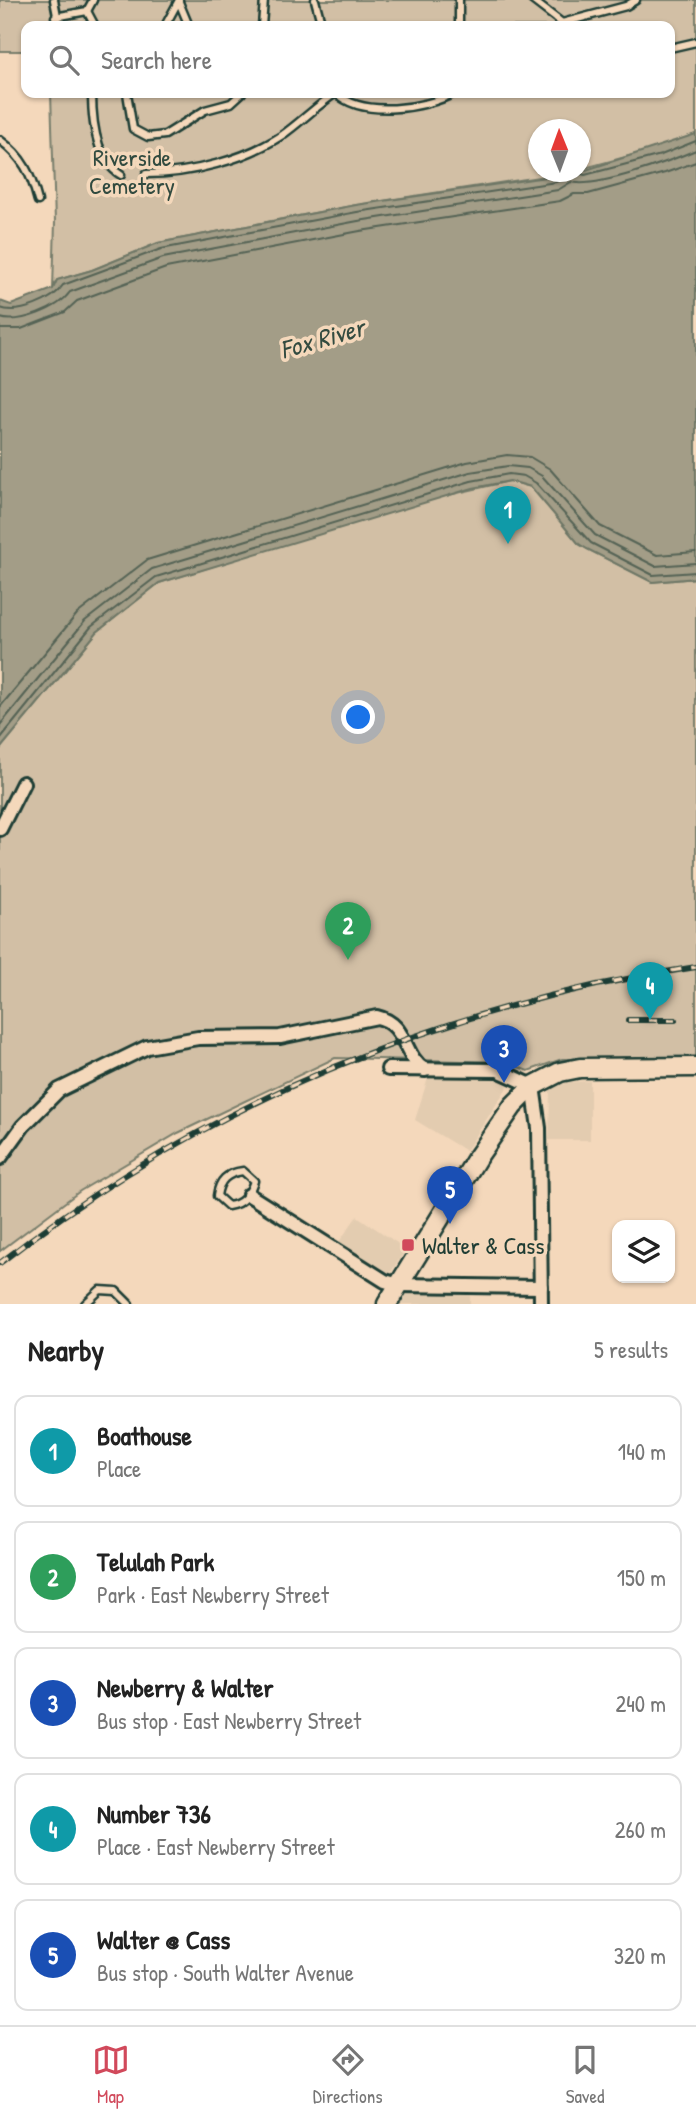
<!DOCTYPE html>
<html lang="en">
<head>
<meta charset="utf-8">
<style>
	body { margin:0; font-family:"Patrick Hand",sans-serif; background:#f2f2f2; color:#222 }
	.controls { position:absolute; right:21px; bottom:21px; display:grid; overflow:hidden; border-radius:14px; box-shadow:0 2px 5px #0004 }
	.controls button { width:63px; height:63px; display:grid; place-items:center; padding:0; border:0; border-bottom:2px solid #e0e0e0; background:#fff; color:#222; font:35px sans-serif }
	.compass { position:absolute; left:528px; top:119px; width:63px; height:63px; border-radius:50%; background:#fff; box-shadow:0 2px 5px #0004; rotate:359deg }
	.you { position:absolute; left:359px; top:718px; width:24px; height:24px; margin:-18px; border:5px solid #fff; border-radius:50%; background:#1a73e8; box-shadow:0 0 0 10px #1a73e833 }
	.badge { display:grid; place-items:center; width:46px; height:46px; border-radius:50%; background:#d1495b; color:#fff; font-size:23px; font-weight:700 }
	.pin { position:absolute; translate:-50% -58px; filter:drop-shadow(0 2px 4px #0008) }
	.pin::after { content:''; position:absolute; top:37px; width:24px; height:21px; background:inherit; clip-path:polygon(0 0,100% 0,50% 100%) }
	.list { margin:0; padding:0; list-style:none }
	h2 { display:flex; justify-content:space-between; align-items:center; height:91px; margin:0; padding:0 28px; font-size:30px }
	h2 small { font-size:23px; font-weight:400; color:#767676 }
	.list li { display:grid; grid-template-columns:46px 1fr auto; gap:21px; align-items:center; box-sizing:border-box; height:112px; margin:0 14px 14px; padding:0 14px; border:2px solid #e0e0e0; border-radius:14px }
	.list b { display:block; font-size:26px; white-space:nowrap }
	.list p { margin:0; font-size:23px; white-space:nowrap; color:#767676 }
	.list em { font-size:23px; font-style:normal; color:#767676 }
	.icon { flex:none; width:38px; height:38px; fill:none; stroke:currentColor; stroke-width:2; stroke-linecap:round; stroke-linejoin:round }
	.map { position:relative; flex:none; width:696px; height:1304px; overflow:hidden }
	.search { position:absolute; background:#fff; box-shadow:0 2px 5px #0004; left:21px; right:21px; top:21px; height:77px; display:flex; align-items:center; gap:18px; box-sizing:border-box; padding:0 24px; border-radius:14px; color:#767676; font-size:26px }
	.sheet { height:721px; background:#fff }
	nav { display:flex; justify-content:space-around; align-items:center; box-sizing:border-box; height:98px; border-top:2px solid #e0e0e0; background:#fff; font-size:19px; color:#767676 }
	nav a { display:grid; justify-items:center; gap:4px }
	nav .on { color:#d1495b }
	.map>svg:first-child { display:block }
	.built { fill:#e3ccb0 }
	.green { fill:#d2bfa5; stroke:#787e6c; stroke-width:2 }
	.water { fill:#a39d87; stroke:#6e7766; stroke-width:2 }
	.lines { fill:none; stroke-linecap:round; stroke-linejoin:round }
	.shore { stroke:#546355; stroke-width:2 }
	.lane-casing { stroke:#1f3d34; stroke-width:11 }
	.street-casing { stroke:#1f3d34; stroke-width:18 }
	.secondary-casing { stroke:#1f3d34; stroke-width:23 }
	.lane { stroke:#f4d8bb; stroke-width:6 }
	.street { stroke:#f4d8bb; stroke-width:12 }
	.secondary { stroke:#f4d8bb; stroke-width:18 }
	.rail-casing { stroke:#1f3d34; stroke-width:6 }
	.rail { stroke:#f4d8bb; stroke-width:3.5; stroke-dasharray:10; stroke-linecap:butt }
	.poi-dot { fill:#d1495b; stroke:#f4d8bb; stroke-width:2.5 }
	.labels { text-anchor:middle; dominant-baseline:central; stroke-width:7; stroke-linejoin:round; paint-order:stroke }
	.park-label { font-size:24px; fill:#314a3f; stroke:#f4d8bb }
	.poi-label { font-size:24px; fill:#1f3d34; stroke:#f4d8bb; text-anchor:start }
	.water-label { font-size:26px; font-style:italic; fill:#334b40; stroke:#f4d8bb }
</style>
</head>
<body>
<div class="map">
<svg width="696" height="1304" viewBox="0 0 696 1304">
	<rect width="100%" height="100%" fill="#f4d8bb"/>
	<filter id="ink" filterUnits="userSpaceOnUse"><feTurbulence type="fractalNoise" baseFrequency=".0143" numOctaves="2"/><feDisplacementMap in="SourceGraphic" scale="14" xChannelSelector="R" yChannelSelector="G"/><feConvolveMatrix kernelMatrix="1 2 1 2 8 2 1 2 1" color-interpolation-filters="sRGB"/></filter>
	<g filter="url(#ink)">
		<g class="built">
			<path d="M428 1078H496L508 1086 466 1151 415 1120Z"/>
			<path d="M590 1081V1140H549L550 1089 568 1082Z"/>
			<path d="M357 1216 406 1249 389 1275 339 1242Z"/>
			<path d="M407 1294 470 1295V1304H398Z"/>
		</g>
		<g class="green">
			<path d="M0 0H696V134L659 148 581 169 580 130H538V172H571L356 205 158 243 92 270 57 280 53 289 55 222 51 93H670V26H26V51H0Z"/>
			<path d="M510 481 531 487 579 544 587 549 652 582 696 578V1059H562L528 1071 505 1062 335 1058 178 1133 80 1191 0 1251V749L97 632 159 583 422 501Z"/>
		</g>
		<path class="water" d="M696 134V578L652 582 587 549 579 544 531 487 510 481 473 488 159 583 97 632 0 749V301L11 305 53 289 57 280 92 270 158 243 356 205 580 172Z"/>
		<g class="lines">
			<g class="shore">
				<path d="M575 172 585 175 661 155 696 141"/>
				<path d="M0 308C19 315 53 301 63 285L161 249 357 212 556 182 562 178 563 172"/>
				<path d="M0 318C20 324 58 309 70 292L163 258 358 221 558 190 571 182C596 189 670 161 696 150"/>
				<path d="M0 329H21L65 312 77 301 166 268 360 231 560 201 574 194H588L665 173 696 162"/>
				<path d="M0 707 77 614 147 560 467 462 507 455 530 457 550 469 600 526 657 555 696 552"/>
				<path d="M0 725 85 621 152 569 470 472 508 466 528 468 542 476 595 535 655 566 696 563"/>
				<path d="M0 739 91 627 156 577 471 481 509 474 524 476 536 483 591 543 653 575 696 572"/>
			</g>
			<defs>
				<g id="lane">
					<path d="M54 0 59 26"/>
					<path d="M315 0 322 26"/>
					<path d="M459 0V26"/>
					<path d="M532 0 562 23 626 6 636 0"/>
					<path d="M179 2 189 26"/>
					<path d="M87 11 95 26"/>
					<path d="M55 17 87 11 93 0"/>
					<path d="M165 26 179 0"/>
					<path d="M262 26 264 0"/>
					<path d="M670 48 696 42"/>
					<path d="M92 93C92 119 95 160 121 175"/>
					<path d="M127 93 133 129 148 137 165 135 205 110 231 103 242 93"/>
					<path d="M336 93C362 118 426 109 454 93"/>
					<path d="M0 140C23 157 31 174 38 201"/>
					<path d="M146 174C190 174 244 160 281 136 300 123 316 106 336 93"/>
					<path d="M243 1171 254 1181C249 1195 243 1204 228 1206L217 1196C219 1180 227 1173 243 1171Z"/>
					<path d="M85 1304 100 1290 116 1291 129 1304"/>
				</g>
				<g id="street">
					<path d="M0 829 23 783"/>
					<path d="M388 1069 498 1070 533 1086 539 1128 541 1304"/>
					<path d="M0 1158 23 1126 59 1090 147 1047 198 1038 280 1037 377 1017C408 1024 402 1056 425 1070"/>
					<path d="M249 1195 385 1281 399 1285 541 1287"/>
				</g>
				<path id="secondary" d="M387 1304 477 1158 513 1106 533 1086 560 1072 580 1068 696 1067"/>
			</defs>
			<use href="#lane" class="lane-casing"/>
			<use href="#street" class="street-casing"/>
			<use href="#secondary" class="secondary-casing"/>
			<use href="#lane" class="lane"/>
			<use href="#street" class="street"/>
			<use href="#secondary" class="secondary"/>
			<defs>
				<g id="rail">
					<path d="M628 1020H675"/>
					<path d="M0 1263C203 1104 441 1005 696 967"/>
				</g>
			</defs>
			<use href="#rail" class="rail-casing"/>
			<use href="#rail" class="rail"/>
		</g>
	</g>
	<rect class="poi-dot" x="401" y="1238" width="14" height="14" rx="3.5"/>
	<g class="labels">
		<g class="park-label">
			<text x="132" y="157">Riverside<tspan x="132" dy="28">Cemetery</tspan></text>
		</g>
		<g class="poi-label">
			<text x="422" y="1245">Walter &amp; Cass</text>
		</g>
		<g class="water-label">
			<text transform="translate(322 338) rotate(-16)">Fox River</text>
		</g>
	</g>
</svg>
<div class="controls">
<button><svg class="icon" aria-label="layers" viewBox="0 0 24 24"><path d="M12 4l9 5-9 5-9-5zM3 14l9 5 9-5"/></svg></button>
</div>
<svg class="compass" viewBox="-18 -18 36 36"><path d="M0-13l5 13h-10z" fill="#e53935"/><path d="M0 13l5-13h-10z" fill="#767676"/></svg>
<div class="you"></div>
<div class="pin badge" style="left:508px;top:544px;background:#0f9aa8">1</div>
<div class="pin badge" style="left:348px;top:960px;background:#2e9e5b">2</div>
<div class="pin badge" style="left:504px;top:1083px;background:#1a4fb4">3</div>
<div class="pin badge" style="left:650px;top:1020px;background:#0f9aa8">4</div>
<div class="pin badge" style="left:450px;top:1224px;background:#1a4fb4">5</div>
<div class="search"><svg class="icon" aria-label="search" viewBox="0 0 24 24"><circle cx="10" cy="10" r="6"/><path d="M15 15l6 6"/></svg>Search here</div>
</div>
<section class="sheet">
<h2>Nearby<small>5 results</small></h2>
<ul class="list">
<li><span class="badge" style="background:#0f9aa8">1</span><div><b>Boathouse</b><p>Place</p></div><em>140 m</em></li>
<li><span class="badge" style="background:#2e9e5b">2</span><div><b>Telulah Park</b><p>Park · East Newberry Street</p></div><em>150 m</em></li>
<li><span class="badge" style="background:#1a4fb4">3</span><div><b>Newberry &amp; Walter</b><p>Bus stop · East Newberry Street</p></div><em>240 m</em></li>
<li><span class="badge" style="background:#0f9aa8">4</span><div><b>Number 736</b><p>Place · East Newberry Street</p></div><em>260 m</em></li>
<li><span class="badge" style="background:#1a4fb4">5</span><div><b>Walter @ Cass</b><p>Bus stop · South Walter Avenue</p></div><em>320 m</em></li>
</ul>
</section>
<nav>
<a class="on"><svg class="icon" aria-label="map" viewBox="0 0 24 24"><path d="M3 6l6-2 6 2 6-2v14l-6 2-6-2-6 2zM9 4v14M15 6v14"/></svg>Map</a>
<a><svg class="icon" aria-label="directions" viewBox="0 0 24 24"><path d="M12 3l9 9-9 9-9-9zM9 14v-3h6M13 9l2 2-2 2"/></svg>Directions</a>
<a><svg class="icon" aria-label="saved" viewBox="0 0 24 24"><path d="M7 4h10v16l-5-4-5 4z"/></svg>Saved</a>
</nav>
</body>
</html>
